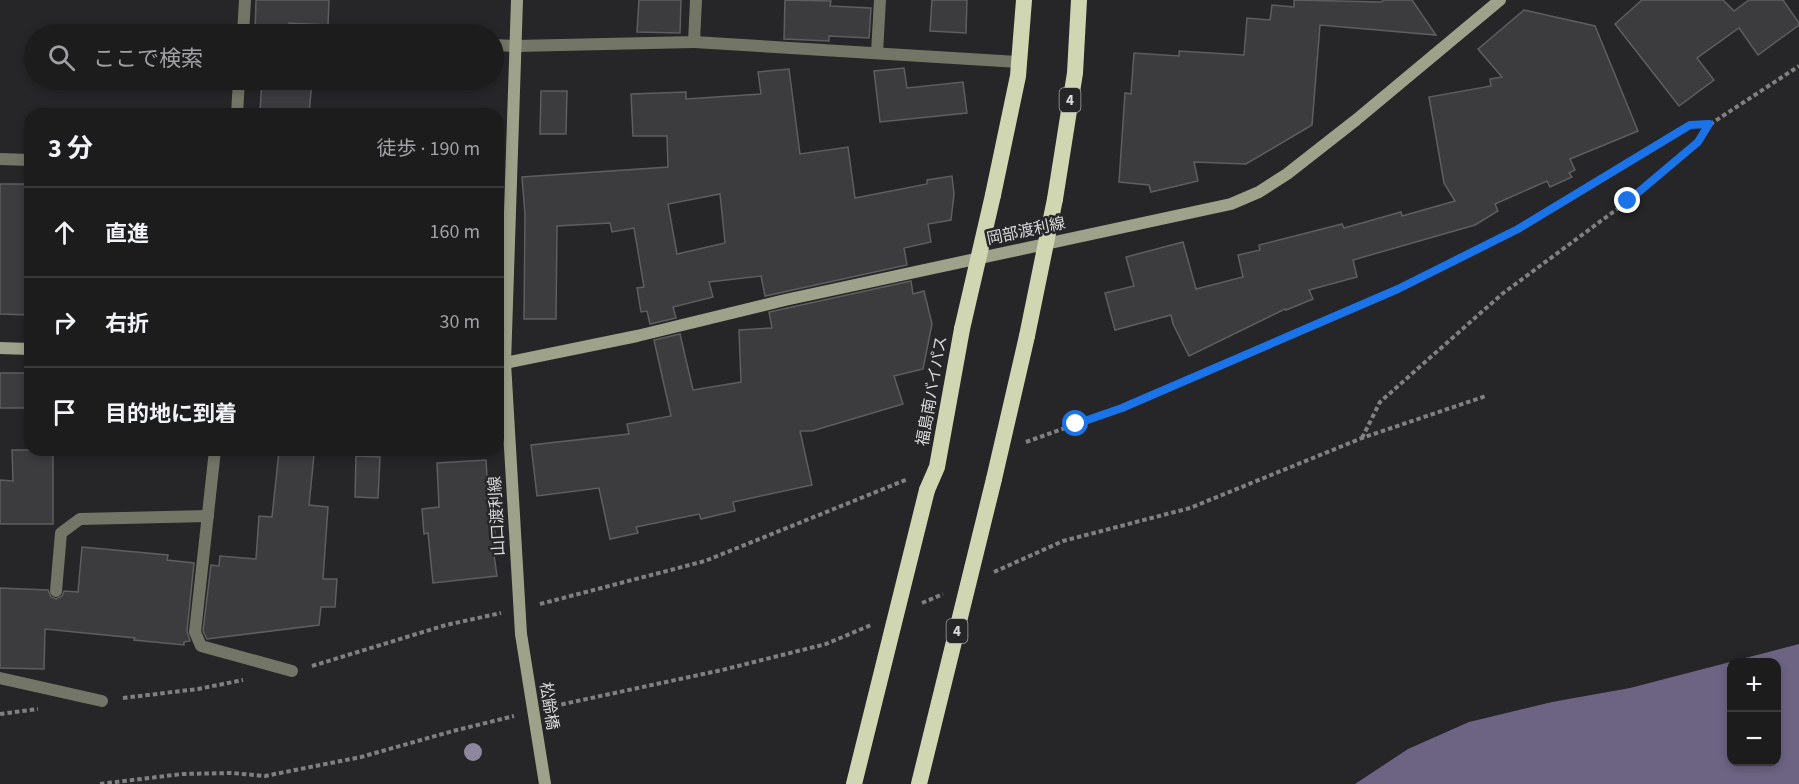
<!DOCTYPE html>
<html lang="ja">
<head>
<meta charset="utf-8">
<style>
	body { margin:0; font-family:"Source Sans 3","Noto Sans JP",sans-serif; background:#29292a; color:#f1f3f6 }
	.controls { position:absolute; right:18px; bottom:18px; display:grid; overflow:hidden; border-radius:12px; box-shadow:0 3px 9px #0003 }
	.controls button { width:54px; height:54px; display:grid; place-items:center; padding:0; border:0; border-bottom:2px solid #3a3a3b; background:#1c1c1d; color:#f1f3f6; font:30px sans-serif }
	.stop { position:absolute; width:18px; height:18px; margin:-14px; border:4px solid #1a73e8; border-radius:50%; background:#fff }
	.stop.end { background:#1a73e8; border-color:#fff; box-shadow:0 2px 6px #0008 }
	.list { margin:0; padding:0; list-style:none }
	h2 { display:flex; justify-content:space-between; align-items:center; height:78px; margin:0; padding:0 24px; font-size:26px }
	h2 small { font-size:20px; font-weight:400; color:#a0a1a4 }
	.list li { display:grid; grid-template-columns:39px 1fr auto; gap:18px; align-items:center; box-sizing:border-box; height:90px; padding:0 24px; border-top:2px solid #3a3a3b }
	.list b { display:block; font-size:22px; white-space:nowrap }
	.list em { font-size:20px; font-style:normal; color:#a0a1a4 }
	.icon { flex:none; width:33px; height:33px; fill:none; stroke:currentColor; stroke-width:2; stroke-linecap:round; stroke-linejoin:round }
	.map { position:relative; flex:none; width:1799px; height:784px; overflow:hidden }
	.search { position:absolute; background:#1c1c1d; box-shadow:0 3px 9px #0003; left:24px; top:24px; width:480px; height:66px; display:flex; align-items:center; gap:15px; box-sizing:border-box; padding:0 21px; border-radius:33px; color:#a0a1a4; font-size:22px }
	.panel { position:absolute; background:#1c1c1d; box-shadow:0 3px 9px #0003; left:24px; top:108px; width:480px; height:348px; border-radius:18px }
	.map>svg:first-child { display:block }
	.water { fill:#6d6383; fill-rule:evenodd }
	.building { fill:#3c3b3e; stroke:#5e5e60; stroke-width:1.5; fill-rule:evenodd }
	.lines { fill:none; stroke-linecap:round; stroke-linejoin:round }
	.path { stroke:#808081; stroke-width:4; stroke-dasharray:4.5 3; stroke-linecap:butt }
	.minor { stroke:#737566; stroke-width:12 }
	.secondary { stroke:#9fa28a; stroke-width:12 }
	.trunk { stroke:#d1d6b2; stroke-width:16 }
	.secondary-bridge { stroke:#9fa28a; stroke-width:12 }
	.trunk-bridge { stroke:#d1d6b2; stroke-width:16 }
	.tree { fill:#8e879c }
	.route { stroke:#1a73e8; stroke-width:8 }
	.labels { text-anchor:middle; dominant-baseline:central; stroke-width:5; stroke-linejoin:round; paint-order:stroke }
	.shield { fill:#262527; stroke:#a4a4a5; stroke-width:1.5 }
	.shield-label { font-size:15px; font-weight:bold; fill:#dadadb }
	.street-label { font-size:16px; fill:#dadadb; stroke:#262527 }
</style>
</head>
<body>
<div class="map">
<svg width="1799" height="784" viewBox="0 0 1799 784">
	<rect width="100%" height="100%" fill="#262527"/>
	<path class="water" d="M1799 644V784H1355L1408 749 1469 722 1552 702 1630 688ZM1732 662H1776V762H1732Z"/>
	<g class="building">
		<path d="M256 0H329L328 25 289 23V34H255Z"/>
		<path d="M639 0H681L680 33 637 32Z"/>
		<path d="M785 0 831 1 830 6 871 8 869 38 829 36V41L784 39Z"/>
		<path d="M932 0H967L966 33 930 31Z"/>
		<path d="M1294 0 1381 2 1384 0H1412L1436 35 1320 25 1312 125 1246 164 1194 162 1198 181 1151 192 1149 185 1119 182 1125 93 1131 94 1134 53 1179 56V51L1244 55 1247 18 1270 20 1272 5 1294 7Z"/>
		<path d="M1642 0H1723L1734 11 1749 0H1783L1799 23V25L1758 55 1739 28 1697 58 1714 80 1679 106 1615 24Z"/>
		<path d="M1524 10 1595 26 1638 131 1570 159 1575 170 1569 173 1572 177 1550 187 1547 181 1495 204 1498 211 1475 225 1353 260 1357 277 1309 290 1313 299 1286 310 1285 309 1189 356 1173 324 1171 315 1115 330 1105 293 1134 286 1126 257 1183 242 1196 289 1243 277 1238 255 1260 250 1259 245 1342 224 1344 228 1401 212 1402 216 1455 201 1444 183 1429 97 1491 86 1490 79 1502 77 1478 49Z"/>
		<path d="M904 68 907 88 963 82 967 113 880 122 874 71Z"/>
		<path d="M789 69 800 154 848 147 855 198 927 184V180L952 176 954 194 951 220 928 224 931 242 904 248 907 265 765 296 761 276 709 282 713 297 673 307 676 318 650 324 647 311 641 312 637 288 644 287 634 228 612 232 610 223 557 226 556 319H524L525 214 522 177 668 167 667 136H633L631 94 686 92V99L761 94 758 72ZM720 194 725 243 677 254 668 204Z"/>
		<path d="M262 80H312L309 114 260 111Z"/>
		<path d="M541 91H567L566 134H540Z"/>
		<path d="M0 184H28L26 270H30V315L0 314Z"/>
		<path d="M911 281 913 294 924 291 932 324 923 369 894 376 903 404 812 431H800L812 485 733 502 735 511 701 519 699 514 636 527 638 533 610 539 599 488 537 496 531 445 629 434 627 424 671 416 654 340 680 334 693 390 741 382 739 330 772 328 769 312Z"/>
		<rect x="0" y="373" width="30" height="35"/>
		<path d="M12 450H53V524H0V480L13 481Z"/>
		<path d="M279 451 314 455 309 505 328 507 323 579H337L335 607H321L319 625 207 639 203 631 211 565 219 566 220 556 256 559 259 516 272 517Z"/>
		<path d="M356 456 380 457 378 498 355 497Z"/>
		<path d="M486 460 489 511 492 510 495 533H491L497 576 433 583 428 533 424 534 422 509 439 507 437 463Z"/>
		<path d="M82 547 168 555 167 560 194 563 187 631 190 641 184 642V645L134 640 135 638 45 629 44 669 0 668V588L48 590 51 597 56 599 62 596 64 591 78 592Z"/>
	</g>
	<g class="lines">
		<g class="path">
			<path d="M1362 438 1380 402 1502 294 1628 201 1698 142 1708 125"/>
			<path d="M1026 442 1122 408 1398 289 1518 229 1690 125H1709L1799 66"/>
			<path d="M994 572 1063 541 1190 508 1362 438 1486 396"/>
			<path d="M922 603 943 594"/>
			<path d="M540 604 705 561 908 479"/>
			<path d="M312 666 446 625 501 613"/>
			<path d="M123 698 198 689 243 680"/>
			<path d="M554 706 722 670 826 644 871 625"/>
			<path d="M0 714 38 709"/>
			<path d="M100 784 182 774 232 773 265 776 361 757 453 731 514 716"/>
		</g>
		<g class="minor">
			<path d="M243 34 245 0"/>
			<path d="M694 42 1019 62"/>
			<path d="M494 45 516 46 694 42 696 0"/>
			<path d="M877 53 880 0"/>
			<path d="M237 114 239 80"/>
			<path d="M0 159 30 160"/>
			<path d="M215 450 195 632 201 646 292 671"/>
			<path d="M56 591 61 533 80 519 208 516"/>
			<path d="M0 678 102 701"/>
		</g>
		<g class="secondary">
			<path d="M517 0 505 363 521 634"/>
			<path d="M0 348 30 349"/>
			<path d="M498 363H505L637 336 785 300 1231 204 1259 192 1287 174 1356 120 1500 0"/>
		</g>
		<g class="trunk">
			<path d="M993 195 1018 76 1024 0"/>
			<path d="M1055 199 1075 73 1079 0"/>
			<path d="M994 479 1027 336"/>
			<path d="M927 490 937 467 962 329"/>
		</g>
		<path class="secondary-bridge" d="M521 634 545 784"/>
		<g class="trunk-bridge">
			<path d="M962 329 993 195"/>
			<path d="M1027 336 1055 199"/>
			<path d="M854 784 927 490"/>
			<path d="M919 784 994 479"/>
		</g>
	</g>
	<circle class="tree" cx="473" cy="752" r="9"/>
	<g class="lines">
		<path class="route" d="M1076 424 1122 408 1398 289 1518 229 1690 125 1709 124 1698 142 1628 201"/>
	</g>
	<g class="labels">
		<g class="shield">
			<rect x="1059.5" y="88" width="21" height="24" rx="4.5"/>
			<rect x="946.5" y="619" width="21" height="24" rx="4.5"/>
		</g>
		<g class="shield-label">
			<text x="1070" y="100">4</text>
			<text x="957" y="631">4</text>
		</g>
		<g class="street-label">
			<text transform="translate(1026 231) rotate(-12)">岡部渡利線</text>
			<text transform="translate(932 391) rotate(-80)">福島南バイパス</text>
			<text transform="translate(497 516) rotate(-93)">山口渡利線</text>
			<text transform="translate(549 706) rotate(81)">松齢橋</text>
		</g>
	</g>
</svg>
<div class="controls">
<button>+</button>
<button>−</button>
</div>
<div class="stop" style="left:1076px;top:424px"></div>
<div class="stop end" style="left:1628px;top:201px"></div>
<div class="search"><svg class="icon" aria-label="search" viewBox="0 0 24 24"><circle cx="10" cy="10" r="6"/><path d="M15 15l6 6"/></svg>ここで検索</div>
<section class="panel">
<h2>3 分<small>徒歩 · 190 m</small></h2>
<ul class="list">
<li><svg class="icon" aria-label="ahead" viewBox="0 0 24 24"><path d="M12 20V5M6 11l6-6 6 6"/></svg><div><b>直進</b></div><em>160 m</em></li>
<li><svg class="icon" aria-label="right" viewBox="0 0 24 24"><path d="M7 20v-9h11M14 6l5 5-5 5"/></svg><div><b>右折</b></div><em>30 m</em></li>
<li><svg class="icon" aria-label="arrive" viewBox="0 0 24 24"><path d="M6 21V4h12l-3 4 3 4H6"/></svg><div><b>目的地に到着</b></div></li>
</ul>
</section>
</div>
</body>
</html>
